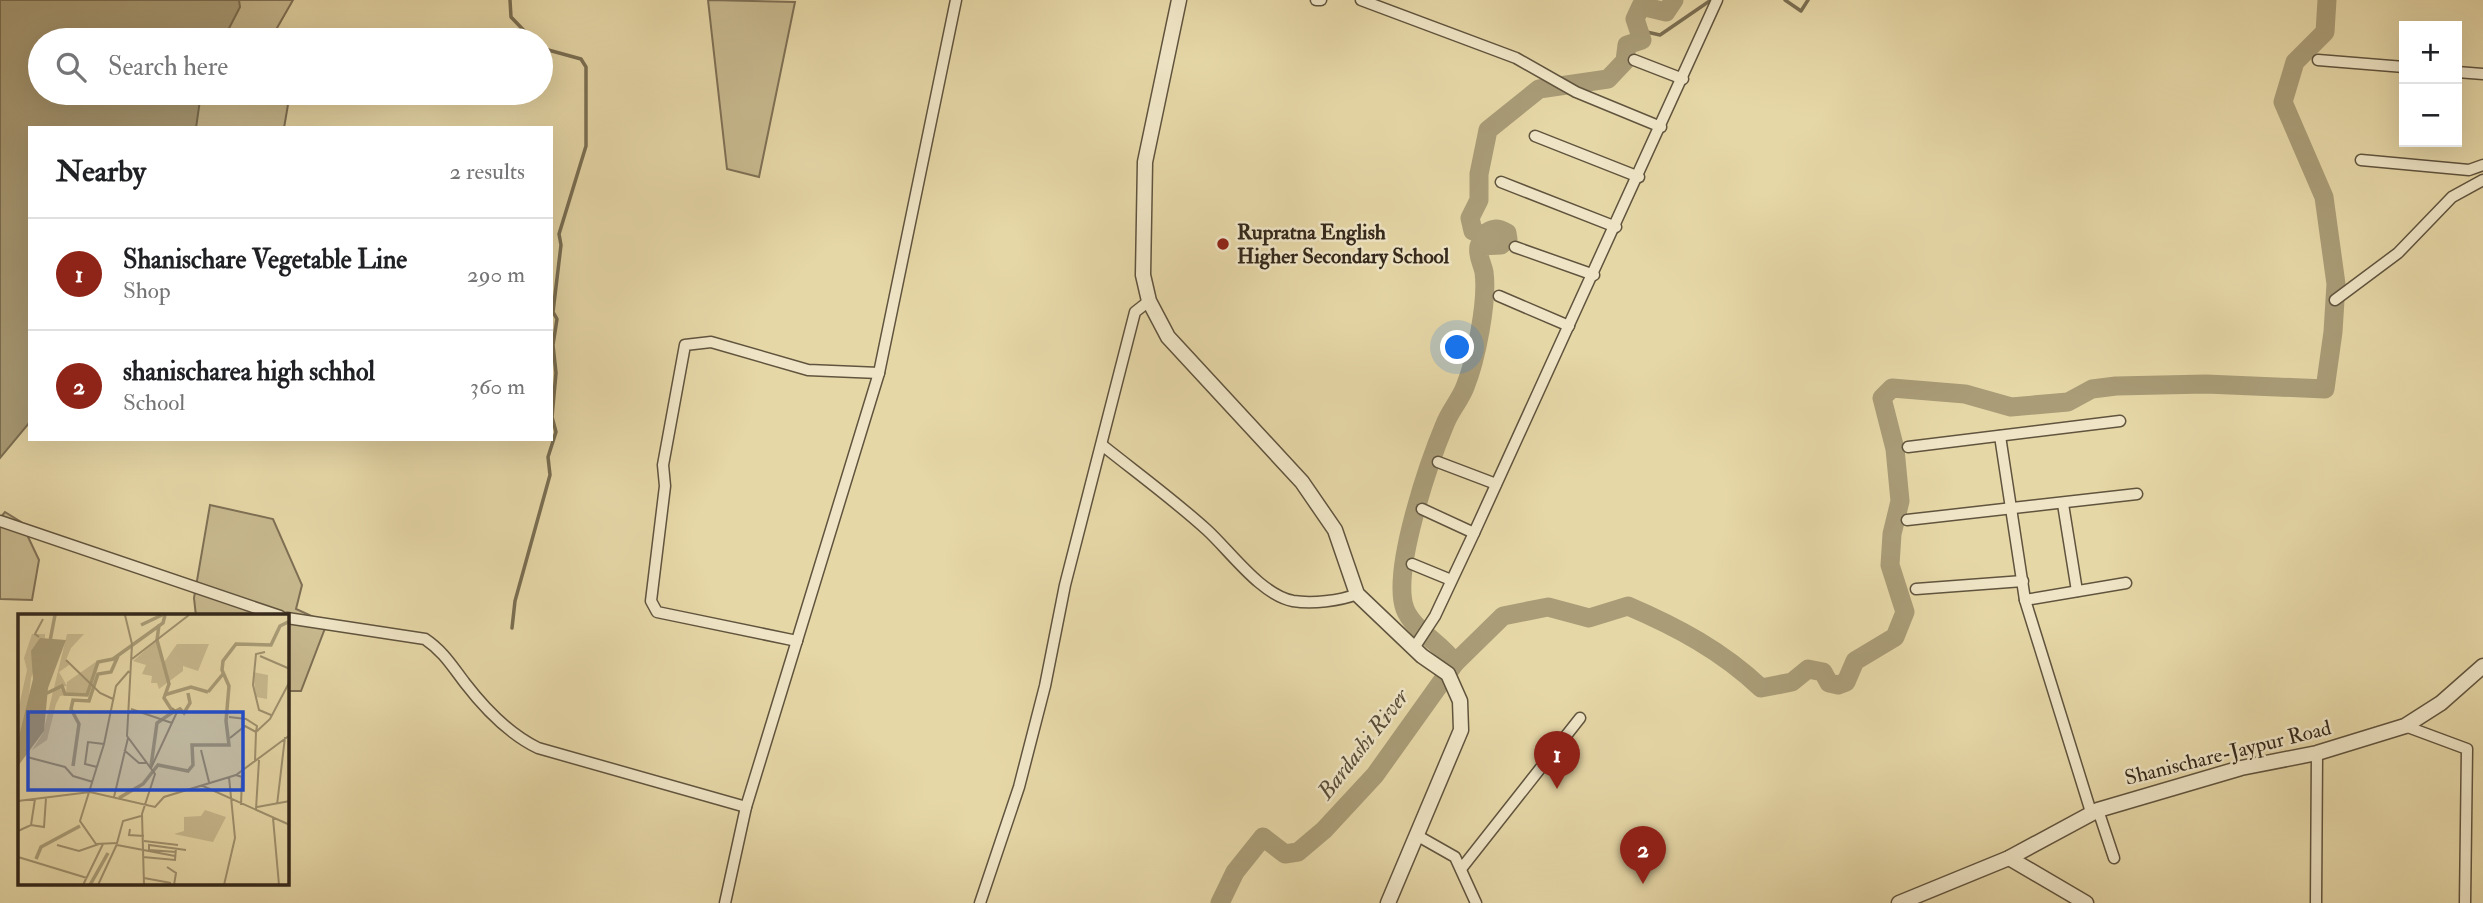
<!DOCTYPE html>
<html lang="en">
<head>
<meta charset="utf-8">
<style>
	body { margin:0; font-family:"IM FELL Double Pica",serif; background:#f2f2f2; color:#202124 }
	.controls { position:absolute; right:21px; top:21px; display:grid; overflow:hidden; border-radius:0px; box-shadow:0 7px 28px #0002 }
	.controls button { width:63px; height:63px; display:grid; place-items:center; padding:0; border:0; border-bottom:2px solid #e0e0e0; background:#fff; color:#202124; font:35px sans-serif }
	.you { position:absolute; left:1458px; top:348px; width:24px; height:24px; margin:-18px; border:5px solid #fff; border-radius:50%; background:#1a73e8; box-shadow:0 0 0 10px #1a73e833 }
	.badge { display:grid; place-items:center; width:46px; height:46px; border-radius:50%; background:#8f2418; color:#fff; font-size:23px; font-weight:700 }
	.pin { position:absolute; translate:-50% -58px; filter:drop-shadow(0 2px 4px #0008) }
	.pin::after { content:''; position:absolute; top:37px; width:24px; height:21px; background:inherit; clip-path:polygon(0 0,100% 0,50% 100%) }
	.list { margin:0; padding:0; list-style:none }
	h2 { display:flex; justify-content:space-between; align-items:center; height:91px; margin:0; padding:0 28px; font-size:30px }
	h2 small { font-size:23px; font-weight:400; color:#757577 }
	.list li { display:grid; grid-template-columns:46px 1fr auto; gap:21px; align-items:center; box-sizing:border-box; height:112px; padding:0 28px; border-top:2px solid #e0e0e0 }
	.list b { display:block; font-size:26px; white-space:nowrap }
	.list p { margin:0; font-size:23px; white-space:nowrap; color:#757577 }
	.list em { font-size:23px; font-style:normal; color:#757577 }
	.icon { flex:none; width:38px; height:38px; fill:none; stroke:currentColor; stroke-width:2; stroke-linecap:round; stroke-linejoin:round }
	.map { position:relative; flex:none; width:2483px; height:903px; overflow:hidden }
	.search { position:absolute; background:#fff; box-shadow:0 7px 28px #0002; left:28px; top:28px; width:525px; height:77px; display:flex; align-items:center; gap:18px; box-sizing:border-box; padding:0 24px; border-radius:38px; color:#757577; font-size:26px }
	.panel { position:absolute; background:#fff; box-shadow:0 7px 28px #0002; left:28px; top:126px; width:525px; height:315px; border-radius:0px }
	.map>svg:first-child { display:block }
	.green { fill:#c8b98f; stroke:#7e7055; stroke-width:2 }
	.water { fill:#a99c77; stroke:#7a6e52; stroke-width:2 }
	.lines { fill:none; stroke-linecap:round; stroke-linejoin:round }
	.stream { stroke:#7a6e52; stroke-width:3.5 }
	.river { stroke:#a99c77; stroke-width:19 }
	.minor-casing { stroke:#60543e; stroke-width:13 }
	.tertiary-casing { stroke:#60543e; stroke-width:17 }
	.minor { stroke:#efe5c6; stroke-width:10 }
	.tertiary { stroke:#efe5c6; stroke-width:14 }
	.poi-dot { fill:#8f2418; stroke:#efe5c6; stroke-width:2.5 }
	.labels { text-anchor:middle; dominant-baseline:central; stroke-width:5; stroke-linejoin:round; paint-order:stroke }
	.poi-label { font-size:21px; font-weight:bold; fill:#34281b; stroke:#efe5c6; text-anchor:start }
	.street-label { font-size:21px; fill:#34281b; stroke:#efe5c6 }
	.water-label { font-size:23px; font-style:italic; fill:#574b37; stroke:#efe5c6 }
	.inset-river { fill:none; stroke:#a99c77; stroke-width:3.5 }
	.inset-road { fill:none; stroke:#9f916f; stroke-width:2 }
	.view { fill:#1d4ed8; fill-opacity:0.15; stroke:#1d4ed8; stroke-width:3.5 }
	.inset-edge { fill:none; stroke:#34281b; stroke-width:3.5 }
</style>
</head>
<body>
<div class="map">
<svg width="2483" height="903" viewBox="0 0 2483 903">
	<rect width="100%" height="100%" fill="#e6d7a7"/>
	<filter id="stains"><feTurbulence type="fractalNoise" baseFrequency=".00286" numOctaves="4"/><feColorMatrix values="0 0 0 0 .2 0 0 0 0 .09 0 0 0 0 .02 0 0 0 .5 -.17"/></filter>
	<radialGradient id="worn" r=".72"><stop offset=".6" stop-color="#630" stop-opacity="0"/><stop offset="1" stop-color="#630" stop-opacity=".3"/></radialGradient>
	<g class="green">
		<path d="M198 0H293L277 28 280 40H189Z"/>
		<path d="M708 0 795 2 759 177 727 169Z"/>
		<path d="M180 93H290L284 128H176Z"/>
		<path d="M210 505 273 519 302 585 296 609 327 623 301 691H287V616H196L194 598Z"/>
		<path d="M5 512 21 522 39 560 32 600 0 599V518Z"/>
	</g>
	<path class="water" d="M0 0H239L240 7 223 40H40V93H201L196 128H30V422L0 458Z"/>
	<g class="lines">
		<g class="stream">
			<path d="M510 0 511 17 533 40"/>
			<path d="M1785 0 1801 11 1808 0"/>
			<path d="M1638 30 1660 35 1711 0"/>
			<path d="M512 628 515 601 550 475 548 457 556 432 552 417 556 373 553 345 557 319 553 312 561 245 559 234 586 146V67L581 59 541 48"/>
		</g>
		<g class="river">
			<path d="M1455 663C1441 643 1413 630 1405 609 1391 572 1429 462 1445 424 1450 411 1460 400 1465 387 1476 360 1488 301 1484 272 1482 262 1477 256 1479 246L1501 245 1508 239 1507 233C1497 227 1492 228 1483 235L1473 231 1470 218 1479 200V174L1488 130 1539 89 1608 79 1625 61 1627 45 1642 40 1635 19 1641 6 1666 12 1674 0"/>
			<path d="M1220 903 1235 872 1263 837 1285 854 1298 852 1324 830 1375 775 1455 663 1503 616 1548 607 1589 618 1628 606C1677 627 1722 651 1761 688L1792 682 1808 669 1823 672 1829 683 1838 685 1846 682 1855 661 1895 637 1905 612 1890 565 1892 534 1900 501 1895 449 1882 398 1892 388 1965 394 2011 407 2068 402 2092 389 2116 386 2206 384 2325 389 2333 332 2336 284 2324 197 2283 102 2295 62 2325 32 2327 0"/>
		</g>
		<defs>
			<g id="minor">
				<path d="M1316 0H1321"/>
				<path d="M1361 0 1516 58 1576 92 1661 127"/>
				<path d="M1634 60 1683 79"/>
				<path d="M2318 60 2404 67"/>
				<path d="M2457 72 2483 74"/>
				<path d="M1535 136 1639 177"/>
				<path d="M2361 160 2469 170 2483 165"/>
				<path d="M1501 182 1616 227"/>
				<path d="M1515 247 1594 275"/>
				<path d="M1499 296 1569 326"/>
				<path d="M2335 300 2398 253 2452 197 2483 180"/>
				<path d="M2000 436 2025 600 2091 812"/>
				<path d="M1102 445C1137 473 1174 500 1207 530 1230 551 1261 595 1293 601 1312 604 1340 601 1357 594"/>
				<path d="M1908 447 2120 421"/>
				<path d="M1438 462 1496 484"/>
				<path d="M2063 504 2077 591"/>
				<path d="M1422 509 1474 533"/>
				<path d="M1907 520 2137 494"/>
				<path d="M0 521 280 616"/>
				<path d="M1412 564 1451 580"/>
				<path d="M1916 589 2023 581"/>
				<path d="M2025 600 2126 583"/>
				<path d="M287 618 425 639C443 651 452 666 465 683 485 709 509 734 538 748L746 807"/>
				<path d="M797 641 657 612 651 601 665 486 663 465 685 345 711 342 808 370 879 373"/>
				<path d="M1414 648 1435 616 1474 533 1717 0"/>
				<path d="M2405 726 2467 749 2465 903"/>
				<path d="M2098 810 2114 858"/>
				<path d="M1418 836 1455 857 1476 903"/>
				<path d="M1461 869 1580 718"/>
				<path d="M725 903 746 807 879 373 956 0"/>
				<path d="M980 903 1019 787 1045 686 1065 585 1135 312 1149 301"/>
				<path d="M2316 903 2317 753"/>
			</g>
			<g id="tertiary">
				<path d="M1179 0 1145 162 1143 275 1149 301 1168 337 1302 482 1335 530 1357 594 1422 656 1448 674 1460 701 1461 730 1388 903"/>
				<path d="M2009 858 2086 903"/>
				<path d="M1899 903 2009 858 2098 810 2241 768 2317 753 2405 726 2441 703 2483 666"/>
			</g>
		</defs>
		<use href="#minor" class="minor-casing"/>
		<use href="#tertiary" class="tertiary-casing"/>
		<use href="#minor" class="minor"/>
		<use href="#tertiary" class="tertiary"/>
	</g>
	<circle class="poi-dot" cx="1223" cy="244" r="7"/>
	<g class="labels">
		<g class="poi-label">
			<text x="1237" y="232">Rupratna English<tspan x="1237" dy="24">Higher Secondary School</tspan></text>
		</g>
		<g class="street-label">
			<text transform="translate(2228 753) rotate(-14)">Shanischare-Jaypur Road</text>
		</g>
		<g class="water-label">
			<text transform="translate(1363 744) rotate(-52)">Bardashi River</text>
		</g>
	</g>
	<g transform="translate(18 614)">
		<rect width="271" height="271" fill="#e6d7a7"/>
		<path d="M14 20H27V25L13 64 8 109 0 123V97L9 56 6 44ZM49 20H66L53 34 48 46 51 51 41 58 49 72 40 73 49 81 42 82 38 90 29 126 14 136 25 119ZM139 26 144 51 159 30H191L180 57 165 52V57L141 75 139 69H133L134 62 124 60 128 51 115 47ZM79 47 71 81 48 79 49 68ZM235 58 250 61 249 85 238 83ZM187 196 208 203 195 228 156 220 166 217V203L183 202Z" fill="#c8b98f"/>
		<path d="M22 24 48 26 30 74 26 117 0 152V127L15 65 13 37Z" fill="#a99c77"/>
		<path class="inset-river" d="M123 11 144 1M32 27 37 1M190 78 205 60M25 81 44 72 47 80 69 81 80 48 95 45 145 9 147 1M146 81 173 73 190 78M152 100 162 95 166 99 172 89 170 79M55 152 61 110 53 95 55 86 71 87 80 60 93 58 100 42M133 152 139 109 155 98 146 84 151 70 139 26 141 11M101 184 125 170 140 151 170 157 175 151 174 131H211L208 107 211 72 204 56 205 47 218 30 253 31 262 12 272 7M18 245 23 233 62 212M72 271 90 239"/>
		<path class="inset-road" d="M107 1 114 30 109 122 137 160 124 200 126 271M21 23 17 20 25 5M247 38 238 40 235 71 241 96 253 101M242 42 272 55M114 45 171 1M48 46 82 79 95 85M111 57 98 72 86 130 62 207 78 230 99 229 105 207 123 202M113 95 154 109M211 103 228 105 239 112 238 118M212 124 227 112 238 118M106 136 121 149H128M183 136 191 168M9 143 47 153 55 162 75 168M237 147 238 118 252 105 272 67M79 153 67 150 70 128 86 130M133 154 159 98 154 94M218 161 224 163 223 191M185 172 272 211M96 183 110 124M0 187 72 178 137 193 146 183 218 161 272 121M259 191 267 123M239 193 272 187M238 195 241 146M255 204 261 271M13 211 17 185M112 215 111 221 126 222M0 217 13 211 26 213 28 184M126 227 160 231M39 231 61 237 81 230M99 231 157 242M131 236V231L168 236M131 236 158 238M0 243 69 264M125 243 157 246 158 234M149 253 158 259 156 271M126 264 153 269M65 271 85 230M80 271 99 230M206 271 217 224 211 163"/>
		<path class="view" d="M10 98H225V176H10Z"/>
		<rect width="271" height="271" class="inset-edge"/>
	</g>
	<rect width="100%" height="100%" filter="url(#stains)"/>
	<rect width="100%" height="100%" fill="url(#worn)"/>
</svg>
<div class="controls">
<button>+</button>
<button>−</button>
</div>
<div class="you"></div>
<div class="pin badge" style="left:1557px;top:789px">1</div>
<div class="pin badge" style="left:1643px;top:884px">2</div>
<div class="search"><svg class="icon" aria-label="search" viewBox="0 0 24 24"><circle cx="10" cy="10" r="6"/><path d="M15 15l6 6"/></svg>Search here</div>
<section class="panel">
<h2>Nearby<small>2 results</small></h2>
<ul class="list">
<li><span class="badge">1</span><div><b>Shanischare Vegetable Line</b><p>Shop</p></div><em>290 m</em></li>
<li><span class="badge">2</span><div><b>shanischarea high schhol</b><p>School</p></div><em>360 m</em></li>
</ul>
</section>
</div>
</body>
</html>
